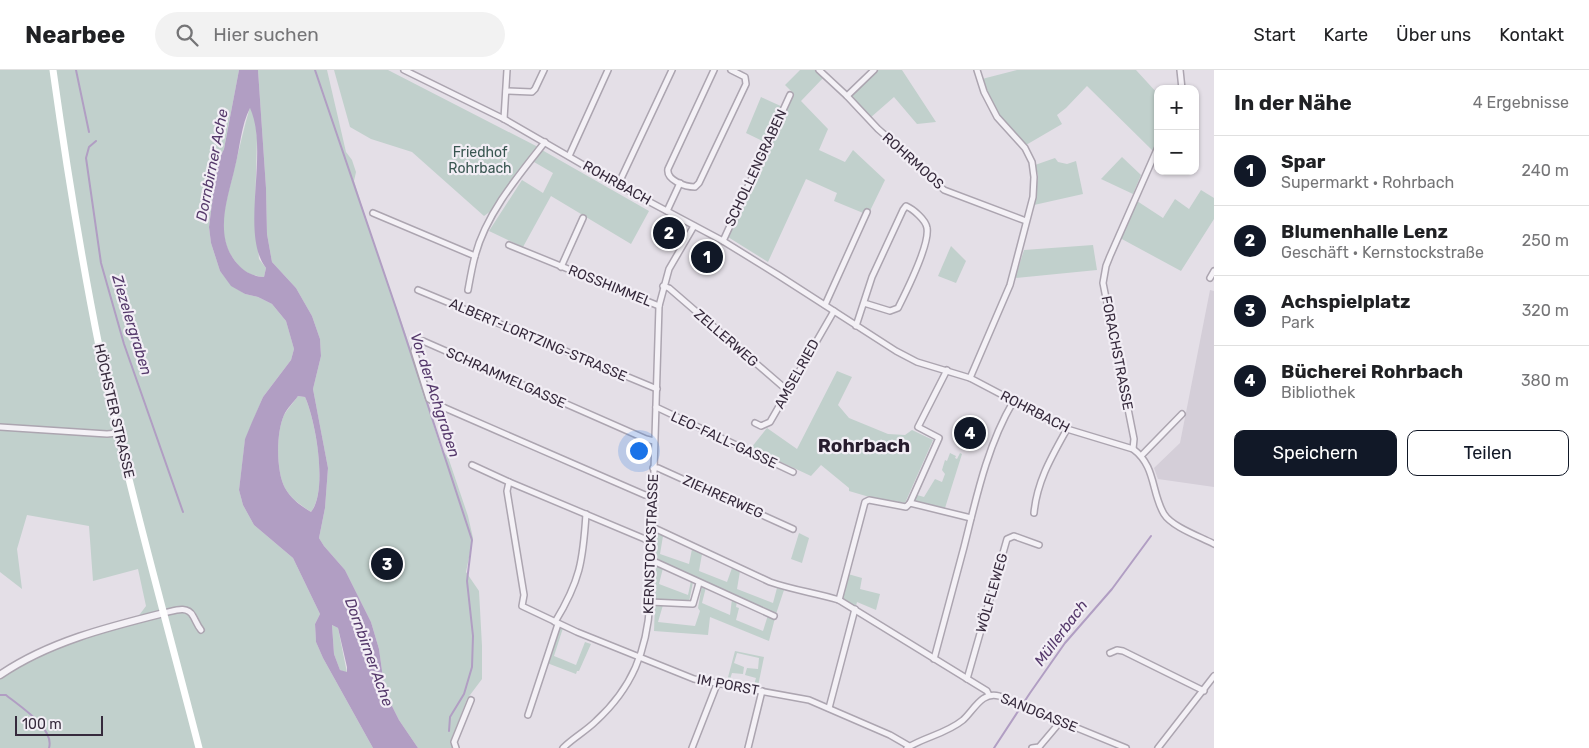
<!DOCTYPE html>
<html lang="de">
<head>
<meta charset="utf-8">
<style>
	body { margin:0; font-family:Rubik,sans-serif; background:#f2f2f2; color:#202124 }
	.controls { position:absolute; right:15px; top:15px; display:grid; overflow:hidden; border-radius:10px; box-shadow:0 1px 4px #0004 }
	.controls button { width:45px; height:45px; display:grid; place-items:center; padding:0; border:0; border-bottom:1px solid #e0e0e0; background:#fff; color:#202124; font:25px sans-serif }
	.scale { position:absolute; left:15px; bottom:12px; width:88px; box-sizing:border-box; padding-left:5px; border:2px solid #362a3c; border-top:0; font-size:14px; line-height:18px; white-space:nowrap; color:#362a3c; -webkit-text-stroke:4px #f2eef5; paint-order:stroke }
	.you { position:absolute; left:638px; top:380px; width:18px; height:18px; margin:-12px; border:4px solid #fff; border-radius:50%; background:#1a73e8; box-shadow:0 0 0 8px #1a73e833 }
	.badge { display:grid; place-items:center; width:32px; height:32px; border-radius:50%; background:#111827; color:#fff; font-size:16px; font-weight:700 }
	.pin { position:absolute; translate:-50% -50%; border:2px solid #fff; box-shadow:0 1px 5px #0006 }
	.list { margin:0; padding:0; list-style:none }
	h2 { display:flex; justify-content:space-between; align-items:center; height:65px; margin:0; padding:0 20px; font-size:21px }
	h2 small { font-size:16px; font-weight:400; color:#757577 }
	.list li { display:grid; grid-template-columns:32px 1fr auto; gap:15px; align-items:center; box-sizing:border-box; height:70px; padding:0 20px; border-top:1px solid #e0e0e0 }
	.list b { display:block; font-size:19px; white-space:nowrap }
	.list p { margin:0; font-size:16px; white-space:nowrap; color:#757577 }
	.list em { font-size:16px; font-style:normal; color:#757577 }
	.actions { display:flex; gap:10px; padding:15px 20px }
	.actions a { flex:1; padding:11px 0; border:1px solid #111827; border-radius:10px; text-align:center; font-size:18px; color:#111827 }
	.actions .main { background:#111827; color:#fff }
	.icon { flex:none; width:28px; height:28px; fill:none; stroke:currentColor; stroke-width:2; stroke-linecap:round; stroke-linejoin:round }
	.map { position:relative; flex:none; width:1214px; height:678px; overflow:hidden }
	header { display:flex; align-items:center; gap:30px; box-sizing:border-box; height:70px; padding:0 25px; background:#fff; border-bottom:1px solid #e0e0e0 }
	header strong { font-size:24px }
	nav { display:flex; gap:28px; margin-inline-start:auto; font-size:18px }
	.search { width:350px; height:45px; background:#f2f2f2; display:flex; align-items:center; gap:12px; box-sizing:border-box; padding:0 18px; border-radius:28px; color:#757577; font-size:19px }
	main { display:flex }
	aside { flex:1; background:#fff }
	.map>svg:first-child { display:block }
	.built { fill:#d4ced8 }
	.green { fill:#c1d0cc }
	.water { fill:#b19ec3; fill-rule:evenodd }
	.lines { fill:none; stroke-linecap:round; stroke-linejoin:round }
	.stream { stroke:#b19ec3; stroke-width:2 }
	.minor-casing { stroke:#aca5b0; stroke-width:8 }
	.tertiary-casing { stroke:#aca5b0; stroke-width:9 }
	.minor { stroke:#f4f1f6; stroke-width:5 }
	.tertiary { stroke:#f4f1f6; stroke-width:6 }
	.secondary { stroke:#fff; stroke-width:7 }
	.labels { text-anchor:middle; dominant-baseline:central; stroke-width:4.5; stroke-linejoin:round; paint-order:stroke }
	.park-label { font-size:14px; fill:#395651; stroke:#f2eef5 }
	.street-label { font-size:14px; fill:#362a3c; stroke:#f2eef5 }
	.water-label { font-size:15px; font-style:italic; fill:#55396b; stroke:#f2eef5 }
	.district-label { font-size:19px; font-weight:bold; fill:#271c2d; stroke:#f2eef5 }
</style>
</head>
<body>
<header>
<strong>Nearbee</strong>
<div class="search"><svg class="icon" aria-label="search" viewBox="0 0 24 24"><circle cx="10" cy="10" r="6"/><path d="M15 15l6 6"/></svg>Hier suchen</div>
<nav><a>Start</a><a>Karte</a><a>Über uns</a><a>Kontakt</a></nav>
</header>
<main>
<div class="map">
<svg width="1214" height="678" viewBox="0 0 1214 678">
	<rect width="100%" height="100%" fill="#e4dfe7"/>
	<path class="built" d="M1210 220 1214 221V417L1158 409 1154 398 1180 373Z"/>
	<g class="green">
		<path d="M0 0H239L224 79 217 94 209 157 211 173 220 201 231 215 245 224 258 227 272 234 286 251 294 279 291 290 263 327 245 370 239 420 243 435 254 455 293 488 320 544 315 554 316 572 323 588 373 678H0V602L51 576 137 548 146 536 138 499 93 511 89 456 27 445 17 479 22 519 0 502Z"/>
		<path d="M258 0H327L346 82 352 90 356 102 354 111 370 162 407 268 441 379 448 387 468 446 473 468 466 502 479 521 482 576V609L467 629 450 673 453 678H418L399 650 385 622 379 579 371 552 345 500 324 476 319 468 325 438 328 398 313 319 321 286 320 269 312 246 296 218 272 192 267 164 266 118Z"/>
		<path d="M334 0H388L538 77 495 138 484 146 412 82 371 69 350 57Z"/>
		<path d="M800 0H817L824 7 801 31 828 59 819 80 845 92 853 80 885 110 868 145 834 131 837 123 806 109 768 192 728 167 771 75 746 63 761 27 785 38 793 23 785 15Z"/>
		<path d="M877 0H902L936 52 917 54 894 27 870 48 851 25Z"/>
		<path d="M1017 0H1136L1158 24V69L1153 81 1087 16 1066 38 1057 45 1062 54 1026 75 997 42 982 9Z"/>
		<path d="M250 37 255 48 257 68 255 139 259 189 266 198 264 207C251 206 243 202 235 191 213 163 228 128 235 96 240 76 244 57 250 37Z"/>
		<path d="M542 80 649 141 631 174 551 126 523 177 489 161 522 110 543 123 553 103 534 92Z"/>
		<path d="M1122 87 1141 105 1133 124 1101 109Z"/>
		<path d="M1055 88 1058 92 1067 94 1076 91 1083 124 1034 135 1038 105 1035 95Z"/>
		<path d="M1201 120 1214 128V149L1181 201 1120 168 1137 131 1163 148 1175 129 1189 139Z"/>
		<path d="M1093 175 1097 200 1015 208 1024 180Z"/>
		<path d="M951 176 966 191 956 213 938 206Z"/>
		<path d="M837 301 852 307 838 335 849 348 888 364 905 365 912 360 933 370 905 433 866 426 849 421V418L821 395 811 406 751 378 767 358 797 379Z"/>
		<path d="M298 326 305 327C316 352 328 420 311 442 301 435 291 429 285 418 276 401 276 363 284 345 288 338 294 332 298 326Z"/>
		<path d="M950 383 956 386 955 388 957 389 960 383 962 384 945 438 915 431 917 425 924 427 935 409 942 412 945 404 942 400 945 390 947 391Z"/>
		<path d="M657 463 663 466 660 484 689 494 692 479 702 484 699 501 727 512 732 498 740 501 737 519 773 533 777 518 784 520 776 544 656 489Z"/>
		<path d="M799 463 809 468 802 493 791 489Z"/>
		<path d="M656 495 663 498 659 514 688 525 691 511 693 512 689 532 655 530Z"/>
		<path d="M848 504 862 508 860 519 880 524 876 540 857 532 856 536 841 528Z"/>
		<path d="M702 515 706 517 702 533 730 545 732 529 737 531 736 537 739 538 736 550 763 561 768 545 775 548 769 571 710 547 708 565 654 561 655 535H663L658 552 695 556 700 541 698 538Z"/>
		<path d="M332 555 338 558 347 603 340 600 334 584Z"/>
		<path d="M561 558H563L554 586 576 595 585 572 591 574 579 601H577L576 604 547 593 559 560Z"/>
		<path d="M735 581 764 587 758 616 754 615 756 608 745 605 747 598 758 599 759 588 737 583 734 593 744 597 743 604 732 603 729 612 727 611Z"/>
	</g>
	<path class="water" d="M239 0H258L266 118 267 164 272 192 296 218 312 246 320 269 321 286 313 319 328 398 325 438 319 468 324 476 345 500 371 552 379 579 385 622 399 650 418 678H373L323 588 316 572 315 554 320 544 293 488 254 455 243 435 239 420 245 369 252 352 263 327 291 290 294 279 286 251 272 234 258 227 245 224 231 216 220 201 211 173 209 157 217 94 224 79ZM250 38C270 82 239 163 266 198L264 207C251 206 243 201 235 191 214 163 228 128 235 97 240 78 241 55 250 38ZM298 326 305 327C316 351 328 421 311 442 301 436 291 429 285 418 276 401 276 363 284 345 287 338 294 332 298 326ZM332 555 338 558 347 597V602L340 600 334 584Z"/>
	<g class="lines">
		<g class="stream">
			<path d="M76 0 89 62"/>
			<path d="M315 0 397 241 472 470 467 511 473 566 472 597 464 624 450 647 449 661"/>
			<path d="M96 71 89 77 86 88 101 193 124 274 183 442"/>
			<path d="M0 625H6C19 636 55 658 49 678"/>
			<path d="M994 678 1030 623 1065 573 1112 519 1151 466"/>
		</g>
		<defs>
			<g id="minor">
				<path d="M404 0 504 49 618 115 723 171 778 205 896 281 917 292 970 308 1067 359 1133 379C1156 396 1151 422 1164 444 1172 457 1201 467 1214 474"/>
				<path d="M714 0 668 99C666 110 685 117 695 117L699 113 746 14 745 7 731 0"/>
				<path d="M819 0 847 26 878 59 909 86 944 120 1026 151"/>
				<path d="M1180 0 1182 19"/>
				<path d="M506 21 532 22 535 19 544 0"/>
				<path d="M847 26 874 0"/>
				<path d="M504 49 507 0"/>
				<path d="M569 86 608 0"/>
				<path d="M618 115 672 0"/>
				<path d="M667 141 680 113"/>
				<path d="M373 143 475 186"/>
				<path d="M723 171 790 25"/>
				<path d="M509 175 659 236"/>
				<path d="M561 197 583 148"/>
				<path d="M1210 208 1214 201"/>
				<path d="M663 216 669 218 788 321"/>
				<path d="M418 220 657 319"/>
				<path d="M468 220C470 209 472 197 475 186 486 144 518 106 545 72"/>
				<path d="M825 235 867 142"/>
				<path d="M856 256 872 207 903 140 906 136C913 139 926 150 927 158 930 175 906 222 898 238L890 241 864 233"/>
				<path d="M970 308 1010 215 1033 127 1034 107 1032 92 1025 78 997 47 984 22 977 0"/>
				<path d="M656 337 793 402"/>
				<path d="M755 353 761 356 770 352 834 241"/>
				<path d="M0 357 107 364 118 363"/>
				<path d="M1133 379 1134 369 1103 213 1106 196 1110 186 1158 77"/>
				<path d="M1141 386 1182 344"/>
				<path d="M472 395 509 412 507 421 524 525 522 536 577 562 694 609 809 630 890 665 909 676"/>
				<path d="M653 398H658L793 459"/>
				<path d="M509 412 652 472"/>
				<path d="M653 426 645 425 445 338 429 329 414 281 417 273 423 271 646 369 654 371"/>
				<path d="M910 433 939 368 918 357 947 300"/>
				<path d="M910 433 971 448"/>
				<path d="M1034 443C1037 411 1052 386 1067 359"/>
				<path d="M652 457 770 512C793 520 816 523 839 530L987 621 989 625"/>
				<path d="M651 490 774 546"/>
				<path d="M839 530 865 432 869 430 906 437 910 433"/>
				<path d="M650 532 693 534 699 513"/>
				<path d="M164 543C174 541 187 535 193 546 196 551 197 555 201 560"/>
				<path d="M555 552C580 511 583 491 586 444"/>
				<path d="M1110 583 1117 580 1123 581 1204 621"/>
				<path d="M934 589C944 552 954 515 964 477 976 429 987 376 1013 332"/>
				<path d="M967 609 1007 469 1014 466 1039 475"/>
				<path d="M829 638 855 539"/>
				<path d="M528 645 558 554"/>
				<path d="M456 678 454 672 471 630"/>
				<path d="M563 678C573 668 586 661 596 651 632 618 647 581 650 532L659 236 669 199 694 156"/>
				<path d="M692 678 717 614"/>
				<path d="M748 678 762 621"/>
				<path d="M907 678C924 667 946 664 963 650 974 640 982 621 999 626L1126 678"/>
				<path d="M1032 678 1039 677 1061 651"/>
				<path d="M1158 678 1214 606"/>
			</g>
			<path id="tertiary" d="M0 605C48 572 108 557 164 543"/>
		</defs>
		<use href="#minor" class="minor-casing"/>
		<use href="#tertiary" class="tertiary-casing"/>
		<use href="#minor" class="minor"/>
		<use href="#tertiary" class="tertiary"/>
		<path class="secondary" d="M53 0C70 122 90 244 118 364 143 469 172 573 199 678"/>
	</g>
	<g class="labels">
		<g class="park-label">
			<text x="480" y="82">Friedhof<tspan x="480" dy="16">Rohrbach</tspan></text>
		</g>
		<g class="street-label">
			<text transform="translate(913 91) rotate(42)">ROHRMOOS</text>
			<text transform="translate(756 98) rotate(-65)">SCHOLLENGRABEN</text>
			<text transform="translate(617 113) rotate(29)">ROHRBACH</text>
			<text transform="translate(610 216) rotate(22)">ROSSHIMMEL</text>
			<text transform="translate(726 268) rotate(41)">ZELLERWEG</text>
			<text transform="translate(538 270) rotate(23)">ALBERT-LORTZING-STRASSE</text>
			<text transform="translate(1117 283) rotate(79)">FORACHSTRASSE</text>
			<text transform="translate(797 304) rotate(-61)">AMSELRIED</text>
			<text transform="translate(506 308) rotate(24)">SCHRAMMELGASSE</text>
			<text transform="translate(114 341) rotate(77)">HÖCHSTER STRASSE</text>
			<text transform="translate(1035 342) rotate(27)">ROHRBACH</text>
			<text transform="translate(724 370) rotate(25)">LEO-FALL-GASSE</text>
			<text transform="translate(723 427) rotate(24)">ZIEHRERWEG</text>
			<text transform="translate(651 474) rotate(-88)">KERNSTOCKSTRASSE</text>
			<text transform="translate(992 523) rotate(-74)">WÖLFLEWEG</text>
			<text transform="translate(728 615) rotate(11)">IM PORST</text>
			<text transform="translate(1039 643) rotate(22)">SANDGASSE</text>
		</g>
		<g class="water-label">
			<text transform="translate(212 95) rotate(-79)">Dornbirner Ache</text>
			<text transform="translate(132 255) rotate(73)">Ziezelergraben</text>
			<text transform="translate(435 325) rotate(72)">Vor der Achgraben</text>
			<text transform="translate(1061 563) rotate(-53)">Müllerbach</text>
			<text transform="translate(369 582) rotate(70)">Dornbirner Ache</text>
		</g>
		<g class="district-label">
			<text x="864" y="375">Rohrbach</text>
		</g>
	</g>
</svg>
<div class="controls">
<button>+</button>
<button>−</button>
</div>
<div class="scale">100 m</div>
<div class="you"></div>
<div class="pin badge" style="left:707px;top:187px">1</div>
<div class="pin badge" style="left:669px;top:163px">2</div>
<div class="pin badge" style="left:387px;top:494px">3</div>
<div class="pin badge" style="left:970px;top:363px">4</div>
</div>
<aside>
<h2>In der Nähe<small>4 Ergebnisse</small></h2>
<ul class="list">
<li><span class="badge">1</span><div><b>Spar</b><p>Supermarkt · Rohrbach</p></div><em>240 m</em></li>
<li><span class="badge">2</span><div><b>Blumenhalle Lenz</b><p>Geschäft · Kernstockstraße</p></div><em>250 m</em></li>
<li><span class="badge">3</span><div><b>Achspielplatz</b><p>Park</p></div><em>320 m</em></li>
<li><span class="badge">4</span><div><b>Bücherei Rohrbach</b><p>Bibliothek</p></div><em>380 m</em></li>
</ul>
<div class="actions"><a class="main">Speichern</a><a>Teilen</a></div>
</aside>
</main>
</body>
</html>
